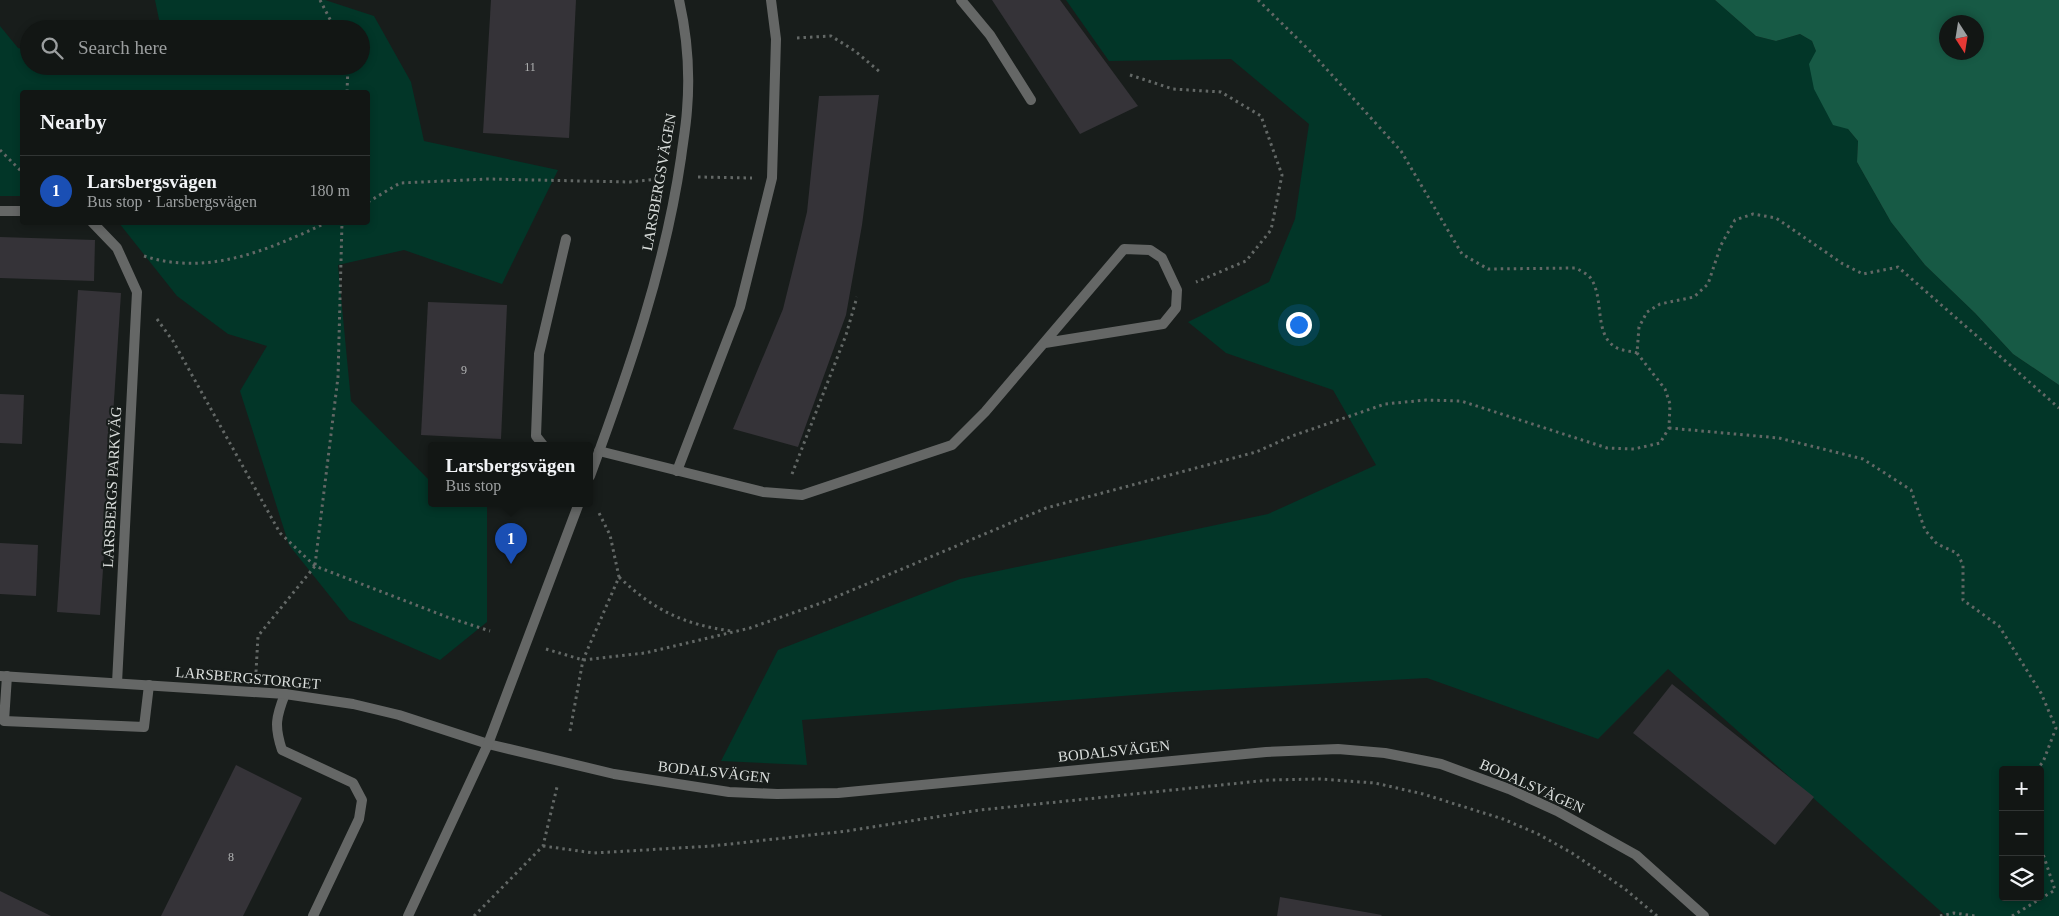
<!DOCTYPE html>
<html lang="en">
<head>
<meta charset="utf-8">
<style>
	body { margin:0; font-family:Georgia,serif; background:#1b1f1d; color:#f1f3f6 }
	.controls { position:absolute; right:15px; bottom:15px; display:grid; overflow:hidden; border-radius:5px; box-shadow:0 2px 8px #0003 }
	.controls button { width:45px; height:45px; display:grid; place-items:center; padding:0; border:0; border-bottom:1px solid #313534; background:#121614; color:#f1f3f6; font:25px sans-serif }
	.compass { position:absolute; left:1939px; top:15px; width:45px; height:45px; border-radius:50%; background:#121614; box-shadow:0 2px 8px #0003; rotate:168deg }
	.you { position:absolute; left:1298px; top:324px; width:18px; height:18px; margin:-12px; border:4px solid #fff; border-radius:50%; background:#1a73e8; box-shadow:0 0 0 8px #1a73e833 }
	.badge { display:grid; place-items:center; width:32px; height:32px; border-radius:50%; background:#c7a6ef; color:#fff; font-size:16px; font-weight:700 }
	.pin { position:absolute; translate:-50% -41px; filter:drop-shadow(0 1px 2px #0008) }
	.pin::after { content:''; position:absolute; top:26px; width:18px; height:15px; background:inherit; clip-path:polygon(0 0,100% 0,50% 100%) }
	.popup { position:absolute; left:428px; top:442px; width:165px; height:65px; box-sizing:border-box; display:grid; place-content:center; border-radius:5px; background:#121614; filter:drop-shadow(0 1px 4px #0005); font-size:16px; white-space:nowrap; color:#9c9fa0 }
	.popup b { font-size:19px; color:#f1f3f6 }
	.popup::after { content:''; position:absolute; left:50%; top:100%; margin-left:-10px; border:10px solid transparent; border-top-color:#121614 }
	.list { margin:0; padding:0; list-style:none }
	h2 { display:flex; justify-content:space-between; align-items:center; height:65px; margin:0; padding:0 20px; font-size:21px }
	h2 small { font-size:16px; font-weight:400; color:#9c9fa0 }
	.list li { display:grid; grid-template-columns:32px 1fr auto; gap:15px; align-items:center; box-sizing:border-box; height:70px; padding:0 20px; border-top:1px solid #313534 }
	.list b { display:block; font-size:19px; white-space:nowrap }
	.list p { margin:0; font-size:16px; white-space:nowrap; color:#9c9fa0 }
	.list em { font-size:16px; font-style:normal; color:#9c9fa0 }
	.icon { flex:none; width:28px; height:28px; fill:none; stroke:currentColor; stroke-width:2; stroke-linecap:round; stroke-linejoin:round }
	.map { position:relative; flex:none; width:2059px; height:916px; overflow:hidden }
	.search { position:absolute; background:#121614; box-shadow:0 2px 8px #0003; left:20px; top:20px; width:350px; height:55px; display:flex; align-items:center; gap:12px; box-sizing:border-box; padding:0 18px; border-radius:28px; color:#9c9fa0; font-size:19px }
	.panel { position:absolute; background:#121614; box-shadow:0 2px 8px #0003; left:20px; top:90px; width:350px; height:135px; border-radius:5px }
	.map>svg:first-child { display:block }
	.green { fill:#023628; fill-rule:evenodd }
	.water { fill:#175a45; fill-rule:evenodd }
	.building { fill:#353338 }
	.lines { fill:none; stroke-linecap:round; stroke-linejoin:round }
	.path { stroke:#636866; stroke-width:3; stroke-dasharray:2.5 4; stroke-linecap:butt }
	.service { stroke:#656766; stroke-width:10 }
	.minor { stroke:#656766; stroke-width:10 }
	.tertiary { stroke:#656766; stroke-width:10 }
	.labels { text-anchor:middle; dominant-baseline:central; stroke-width:4.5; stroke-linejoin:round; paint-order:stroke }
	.number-label { font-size:12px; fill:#b1b3b3 }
	.street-label { font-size:15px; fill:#dadedc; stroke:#181d1b }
</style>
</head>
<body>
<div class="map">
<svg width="2059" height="916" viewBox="0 0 2059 916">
	<rect width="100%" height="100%" fill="#181d1b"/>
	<g class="green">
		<path d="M155 0H325L374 16 411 82 424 141 558 170 502 284 404 250 338 265 351 401 432 483V503H487V622L440 660 349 620 289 545 240 391 267 346 228 334 177 296 119 223 368 222V92H22V196H0V26L18 48 29 51V66H85L108 73 121 66H361V29H161Z"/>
		<path d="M1066 0H1715L1756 36 1776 41 1800 34 1812 41 1848 129 1858 141 1857 162 1891 222 1925 265 1975 313 2013 354 2059 385V916H1946L1668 669 1598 739 1427 678 1175 692 802 720 807 765 721 761 778 650 960 579 1268 514 1376 465 1333 390 1226 353 1188 322 1269 282 1295 219 1309 124 1231 59 1109 61ZM2003 770H2040V897H2003Z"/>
	</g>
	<path class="water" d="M1715 0H2059V385L2013 354 1975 313 1925 265 1891 222 1857 162 1858 141 1848 129 1833 125 1814 89 1809 64 1816 51 1812 41 1800 34 1776 41 1756 36ZM1946 22H1976V52H1946Z"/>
	<g class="building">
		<path d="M491 0H576L569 138 483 133Z"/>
		<path d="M992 0H1060L1138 106 1080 134Z"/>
		<path d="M879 95 862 225 846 315 798 447 733 429 783 309 807 212 819 96Z"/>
		<path d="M0 237 95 240 94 281 0 278Z"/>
		<path d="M78 290 121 293 100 615 57 612Z"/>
		<path d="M428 302 507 305 501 439 421 435Z"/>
		<path d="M0 394 24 395 22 444 0 443Z"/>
		<path d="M0 543 38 545 36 596 0 594Z"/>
		<path d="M1672 684 1814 797 1775 845 1633 733Z"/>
		<path d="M236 765 302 798 243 916H161Z"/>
		<path d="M0 891 51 916H0Z"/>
		<path d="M1280 897 1382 915 1381 916H1277Z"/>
	</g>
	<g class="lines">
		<g class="path">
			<path d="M320 0 335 29"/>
			<path d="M1258 0 1311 52 1401 151 1462 254 1488 269 1575 268C1580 270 1585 273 1589 276 1606 296 1592 335 1617 348 1623 351 1631 351 1637 353L1639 327 1647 312 1660 304 1694 297 1708 284 1721 245 1735 220 1753 214 1776 218 1843 264 1863 274 1898 267 2059 408"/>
			<path d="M797 38 831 36 855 51 880 72"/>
			<path d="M1130 75 1173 89 1221 92 1261 116 1282 175 1271 230 1246 261 1196 282"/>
			<path d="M347 92 348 66"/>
			<path d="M0 150 22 172"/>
			<path d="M698 177 752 178"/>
			<path d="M368 202 400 183 488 179 630 182 657 179"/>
			<path d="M144 256C209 277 270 249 328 222"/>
			<path d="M157 319 173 341 280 533 315 566 447 617 490 631"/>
			<path d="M1669 428 1779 438 1863 459 1911 490 1925 530 1937 544 1957 553 1963 565V600L1999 626 2041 693 2056 728 2043 762 2036 770"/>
			<path d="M792 474 846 335 857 297"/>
			<path d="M315 565 338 377 342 222"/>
			<path d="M619 577C655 611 683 624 731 631"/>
			<path d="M546 649 583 660 645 653 750 628 824 602 1046 508 1256 452 1292 436 1385 404 1426 400 1461 401 1607 448 1634 449 1660 443 1669 428 1670 404 1665 389 1637 353"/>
			<path d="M256 672 258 636 315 566"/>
			<path d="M570 731 583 660 619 577 610 535 598 511"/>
			<path d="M543 846 594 853 712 846 847 831 980 810 1269 780 1320 779 1375 783 1423 794 1503 819 1538 834 1572 853 1625 889 1657 916"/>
			<path d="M474 916 543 846 557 787"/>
			<path d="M1940 916 1954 913 1975 916"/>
			<path d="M2012 916 2055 890 2040 845"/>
		</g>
		<g class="service">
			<path d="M961 0 990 35 1031 100"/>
			<path d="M543 445 536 436 539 354 566 239"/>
			<path d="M599 451 763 492 802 495 952 445 985 412 1124 249 1150 250 1162 258 1177 290 1176 308 1163 324 1045 343"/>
			<path d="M677 471 740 307 772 178 776 39 771 0"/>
			<path d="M7 676 4 721 144 727 149 685"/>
			<path d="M285 694C276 717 274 726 282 750L353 783 362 800 359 819 313 916"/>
		</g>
		<g class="minor">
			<path d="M0 211H22"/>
			<path d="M92 222 117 248 137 292 117 683"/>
			<path d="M0 676 285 694 353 704 399 715 488 744 614 774 729 792 777 794 838 793 1266 752 1338 749 1385 753 1441 764 1509 789 1557 811 1636 855 1704 916"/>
		</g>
		<g class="tertiary">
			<path d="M590 476C628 373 665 268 681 158 683 142 686 126 687 110 690 74 687 35 679 0"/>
			<path d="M408 916 488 744 579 503"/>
		</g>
	</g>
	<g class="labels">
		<g class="number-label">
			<text x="530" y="67">11</text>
			<text x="464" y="370">9</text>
			<text x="231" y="857">8</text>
		</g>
		<g class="street-label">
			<text transform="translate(659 182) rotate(-80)">LARSBERGSVÄGEN</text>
			<text transform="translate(112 487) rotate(-87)">LARSBERGS PARKVÄG</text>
			<text transform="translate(248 678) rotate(5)">LARSBERGSTORGET</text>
			<text transform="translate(1114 751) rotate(-6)">BODALSVÄGEN</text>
			<text transform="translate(714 772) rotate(6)">BODALSVÄGEN</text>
			<text transform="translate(1532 786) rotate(24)">BODALSVÄGEN</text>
		</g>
	</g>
</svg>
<div class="controls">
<button>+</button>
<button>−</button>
<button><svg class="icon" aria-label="layers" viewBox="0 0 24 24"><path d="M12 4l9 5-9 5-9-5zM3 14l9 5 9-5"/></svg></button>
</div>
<svg class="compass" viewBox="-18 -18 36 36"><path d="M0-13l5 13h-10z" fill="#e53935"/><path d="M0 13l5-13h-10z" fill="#9c9fa0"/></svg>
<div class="you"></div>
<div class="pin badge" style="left:511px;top:564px;background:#1a4fb4">1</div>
<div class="popup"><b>Larsbergsvägen</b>Bus stop</div>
<div class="search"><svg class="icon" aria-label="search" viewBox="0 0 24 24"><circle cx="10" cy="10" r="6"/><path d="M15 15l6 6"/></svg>Search here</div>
<section class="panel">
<h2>Nearby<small></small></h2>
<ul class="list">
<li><span class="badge" style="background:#1a4fb4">1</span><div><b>Larsbergsvägen</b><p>Bus stop · Larsbergsvägen</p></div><em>180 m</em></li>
</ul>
</section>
</div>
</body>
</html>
